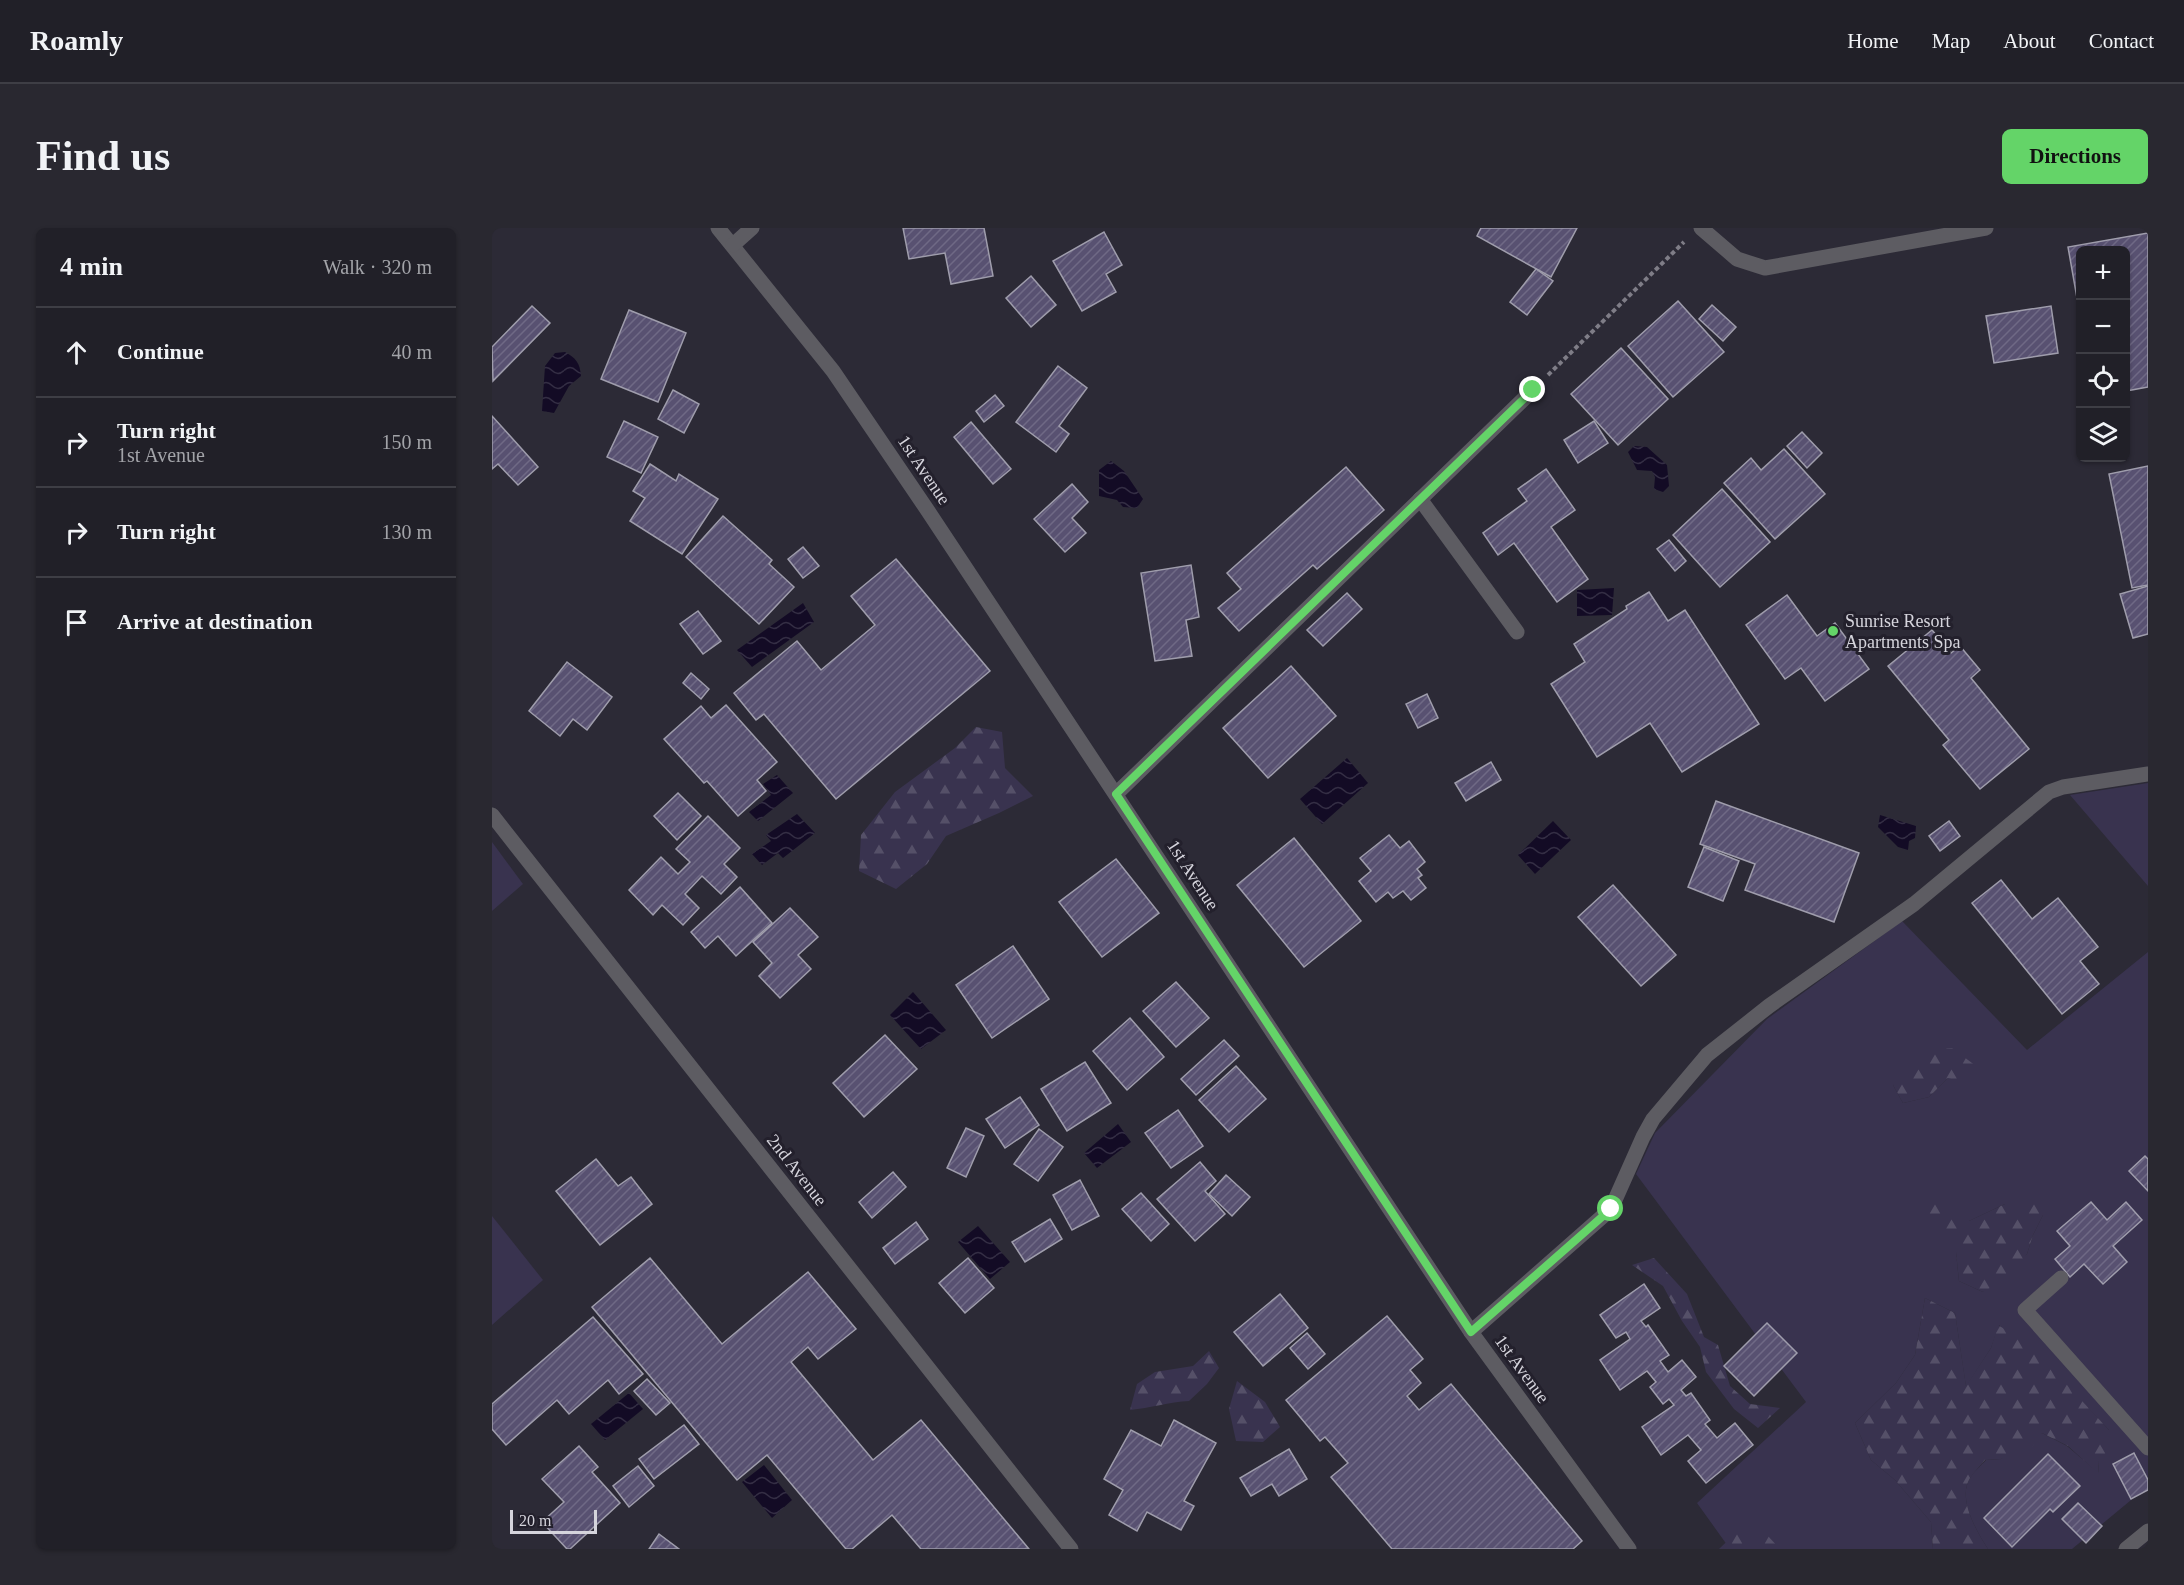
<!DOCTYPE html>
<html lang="en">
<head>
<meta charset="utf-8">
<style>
	body { margin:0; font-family:Georgia,serif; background:#292830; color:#f1f3f6 }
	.controls { position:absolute; right:18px; top:18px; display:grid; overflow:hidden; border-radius:9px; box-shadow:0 2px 4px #0004 }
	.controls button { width:54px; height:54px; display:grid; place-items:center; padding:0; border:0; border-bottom:2px solid #3e3e45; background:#212028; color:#f1f3f6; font:30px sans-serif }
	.scale { position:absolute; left:18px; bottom:15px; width:87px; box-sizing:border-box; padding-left:6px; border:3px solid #d5d4dc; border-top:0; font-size:16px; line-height:21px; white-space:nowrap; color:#d5d4dc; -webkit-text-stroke:4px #23202c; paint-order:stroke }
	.stop { position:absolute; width:18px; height:18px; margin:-14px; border:4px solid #64d468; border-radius:50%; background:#fff }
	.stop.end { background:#64d468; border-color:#fff; box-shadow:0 2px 6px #0008 }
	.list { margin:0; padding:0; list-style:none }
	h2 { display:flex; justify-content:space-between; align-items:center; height:78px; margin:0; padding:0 24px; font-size:26px }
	h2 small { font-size:20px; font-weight:400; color:#a2a3a8 }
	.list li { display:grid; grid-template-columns:39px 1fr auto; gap:18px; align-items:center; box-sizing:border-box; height:90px; padding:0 24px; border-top:2px solid #3e3e45 }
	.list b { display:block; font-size:22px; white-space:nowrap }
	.list p { margin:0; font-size:20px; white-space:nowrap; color:#a2a3a8 }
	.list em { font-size:20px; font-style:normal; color:#a2a3a8 }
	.icon { flex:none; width:33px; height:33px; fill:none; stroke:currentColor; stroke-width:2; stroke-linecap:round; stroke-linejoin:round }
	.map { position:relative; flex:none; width:1656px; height:1321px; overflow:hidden; border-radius:9px }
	header { display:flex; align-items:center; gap:36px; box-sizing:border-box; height:84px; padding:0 30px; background:#212028; border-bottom:2px solid #3e3e45 }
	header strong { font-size:28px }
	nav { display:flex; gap:33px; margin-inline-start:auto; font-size:21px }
	.intro { display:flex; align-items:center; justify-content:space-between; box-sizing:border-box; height:144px; padding:0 36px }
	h1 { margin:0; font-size:42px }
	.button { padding:15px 27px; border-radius:9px; background:#64d468; color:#111; font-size:21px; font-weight:700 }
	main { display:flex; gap:36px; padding:0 36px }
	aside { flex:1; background:#212028; border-radius:9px; box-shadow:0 2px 4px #0004 }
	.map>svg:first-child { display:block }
	.green { fill:#39334f; fill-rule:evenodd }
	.forest { fill:url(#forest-firs) }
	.water { fill:url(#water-waves) }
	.building { fill:url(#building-hatch); stroke:#9f9dac; stroke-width:1.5 }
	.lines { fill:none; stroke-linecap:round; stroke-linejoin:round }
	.path { stroke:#7f7d87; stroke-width:4; stroke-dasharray:4.5 3; stroke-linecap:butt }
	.service { stroke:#5d5c62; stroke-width:15 }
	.minor { stroke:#5d5c62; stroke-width:15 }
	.route { stroke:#64d468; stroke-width:8 }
	.poi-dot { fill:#64d468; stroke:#23202c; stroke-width:2 }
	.labels { text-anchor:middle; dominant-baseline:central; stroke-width:6; stroke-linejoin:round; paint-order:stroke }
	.street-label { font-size:18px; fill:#d5d4dc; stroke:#23202c }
	.poi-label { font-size:18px; fill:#d5d4dc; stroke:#23202c; text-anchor:start }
</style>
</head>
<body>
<header>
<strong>Roamly</strong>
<nav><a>Home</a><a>Map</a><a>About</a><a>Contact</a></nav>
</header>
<div class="intro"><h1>Find us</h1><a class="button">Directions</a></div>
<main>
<aside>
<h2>4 min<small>Walk · 320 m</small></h2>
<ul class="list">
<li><svg class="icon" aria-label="ahead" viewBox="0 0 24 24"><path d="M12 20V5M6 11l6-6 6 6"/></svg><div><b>Continue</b></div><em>40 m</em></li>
<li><svg class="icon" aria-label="right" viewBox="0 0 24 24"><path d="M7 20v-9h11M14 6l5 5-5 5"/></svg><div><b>Turn right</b><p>1st Avenue</p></div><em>150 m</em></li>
<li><svg class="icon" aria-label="right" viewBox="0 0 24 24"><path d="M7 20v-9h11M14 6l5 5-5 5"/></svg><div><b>Turn right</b></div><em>130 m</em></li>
<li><svg class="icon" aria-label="arrive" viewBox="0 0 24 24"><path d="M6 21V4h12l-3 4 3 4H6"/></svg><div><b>Arrive at destination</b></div></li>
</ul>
</aside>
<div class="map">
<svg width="1656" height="1321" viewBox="0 0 1656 1321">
	<defs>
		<pattern id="forest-firs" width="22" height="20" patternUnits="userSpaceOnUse" patternTransform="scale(1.5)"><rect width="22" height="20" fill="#39334f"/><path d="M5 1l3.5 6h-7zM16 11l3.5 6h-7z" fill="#555068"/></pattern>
		<pattern id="water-waves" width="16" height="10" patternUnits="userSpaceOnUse" patternTransform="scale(1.5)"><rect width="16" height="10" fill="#130b25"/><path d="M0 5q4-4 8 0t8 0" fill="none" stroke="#342e44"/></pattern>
		<pattern id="building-hatch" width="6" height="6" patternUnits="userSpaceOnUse" patternTransform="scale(1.5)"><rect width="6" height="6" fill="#585171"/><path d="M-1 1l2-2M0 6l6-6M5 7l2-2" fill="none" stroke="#6f6985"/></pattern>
	</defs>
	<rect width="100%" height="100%" fill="#2c2a36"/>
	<g class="green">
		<path d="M1656 555V658L1578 567Z"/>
		<path d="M0 614 31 656 0 683Z"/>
		<path d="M1410 693 1535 822 1656 724V1258L1580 1321H1496C1485 1304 1465 1271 1478 1250 1482 1243 1489 1238 1494 1232L1509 1231 1550 1205 1575 1218 1607 1245 1606 1234 1617 1202 1591 1175 1507 1097 1499 1120 1474 1159 1463 1085 1433 1070 1423 1127 1404 1155 1363 1195 1379 1232 1403 1252 1439 1294 1441 1321H1238L1205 1275 1314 1174 1144 946 1163 905 1275 791ZM1488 841 1456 850 1437 869 1411 875 1401 857ZM1513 976 1551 987 1541 1007 1535 1026 1491 1064 1467 1053 1464 1024 1477 993Z"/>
		<path d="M0 988 51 1052 0 1097Z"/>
	</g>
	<g class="forest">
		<path d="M484 499 510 504 513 540 541 568 507 585 454 608 435 636 404 661 367 643 369 607 403 564 463 520Z"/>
		<path d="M1460 820 1488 841 1483 858 1456 850 1437 869 1411 875 1401 857 1428 822Z"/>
		<path d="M1548 969 1551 987 1541 1007 1535 1026 1516 1050 1491 1064 1467 1053 1464 1024 1429 985 1441 970 1477 993 1513 976Z"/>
		<path d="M1162 1030 1195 1066 1212 1109 1226 1117 1238 1158 1258 1176 1288 1180 1266 1200 1242 1181 1214 1144 1208 1119 1190 1093 1171 1058 1140 1037Z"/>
		<path d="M1433 1070 1463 1085 1474 1158 1499 1120 1506 1097 1537 1116 1617 1202 1619 1221 1606 1234 1607 1246 1576 1218 1550 1205 1537 1223 1509 1231 1493 1232C1488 1238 1482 1244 1478 1250 1465 1271 1485 1304 1496 1321H1441L1439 1294 1403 1252 1379 1232 1363 1195 1404 1155 1423 1127Z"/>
		<path d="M717 1123 727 1140 715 1156 697 1173C677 1174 658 1180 638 1182L645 1156 663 1144 701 1138Z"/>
		<path d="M745 1153 773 1174 788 1199 771 1214 744 1213 737 1181Z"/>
		<path d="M1249 1300 1275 1307 1288 1321H1227Z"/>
	</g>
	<g class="water">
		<path d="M73 124C84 130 88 135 89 148L77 158 62 185 50 183 53 138 63 125Z"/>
		<path d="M1142 218 1155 219 1175 237 1177 258 1171 264 1162 261 1163 249 1160 243 1145 242 1136 224Z"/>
		<path d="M619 233 632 243 651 271 645 280 631 279 625 272 607 268V242Z"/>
		<path d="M1122 360 1120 387 1085 388V362Z"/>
		<path d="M311 375 322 394 260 439 245 422Z"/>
		<path d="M855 530 876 555 830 596 808 571Z"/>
		<path d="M285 547 301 565 266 593 257 584 279 567 271 556Z"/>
		<path d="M305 586 323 605 291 630 286 625 270 637 260 626 279 613 274 607Z"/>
		<path d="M1388 587 1424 598 1423 610 1417 613 1416 622 1406 619 1386 599Z"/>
		<path d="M1061 593 1079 612 1043 646 1026 627Z"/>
		<path d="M421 764 454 802 429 821 398 787Z"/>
		<path d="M626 896 639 914 605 940 592 925Z"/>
		<path d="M486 998 518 1034 498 1051 466 1014Z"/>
		<path d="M137 1165 151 1181 113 1212 99 1196Z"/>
		<path d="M272 1237 300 1272 280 1290 250 1254Z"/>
	</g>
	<g class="building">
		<path d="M411 0H492L501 48 459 56 453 25 417 31Z"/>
		<path d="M989 0H1085L1059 49 985 8Z"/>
		<path d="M612 4 630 37 614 46 624 64 590 83 561 33Z"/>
		<path d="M1656 5V159L1634 163V22H1588V87L1576 19Z"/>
		<path d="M1044 41 1061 53 1035 87 1018 74Z"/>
		<path d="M539 48 564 77 539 99 514 70Z"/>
		<path d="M1186 73 1232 124 1181 169 1136 118Z"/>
		<path d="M1220 77 1244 99 1231 113 1207 91Z"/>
		<path d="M40 78 58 95 1 153 0 119Z"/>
		<path d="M1559 78 1566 125 1502 135 1494 88Z"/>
		<path d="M137 82 194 105 166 174 109 151Z"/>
		<path d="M1129 120 1176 171 1126 217 1079 166Z"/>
		<path d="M566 138 595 160 567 198 577 206 564 224 524 194Z"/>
		<path d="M181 162 207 176 192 205 166 191Z"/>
		<path d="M503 167 512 178 492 194 484 183Z"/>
		<path d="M0 188 46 239 26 257 6 236 0 241Z"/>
		<path d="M132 193 166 209 149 245 115 229Z"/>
		<path d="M1102 193 1116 215 1086 235 1072 212Z"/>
		<path d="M479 194 519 241 501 256 462 209Z"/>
		<path d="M1310 204 1330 225 1315 240 1295 218Z"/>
		<path d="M1292 221 1333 266 1283 311 1232 255 1259 230 1269 242Z"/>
		<path d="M158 236 184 253 187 246 226 271 190 326 138 293 153 270 141 263Z"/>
		<path d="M1656 238V357L1640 360 1617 246Z"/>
		<path d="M854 239 892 282 825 341 821 337 747 403 726 380 749 361 735 345Z"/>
		<path d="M1054 241 1083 282 1059 299 1096 351 1065 374 1022 315 1006 327 991 305 1035 273 1026 261Z"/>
		<path d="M580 256 596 274 580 290 594 305 573 324 542 291Z"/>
		<path d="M1230 261 1278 314 1228 359 1181 307Z"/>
		<path d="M231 288 280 332 277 336 302 359 267 396 194 329Z"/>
		<path d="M1177 312 1194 333 1183 343 1165 321Z"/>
		<path d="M311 319 327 338 311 350 296 331Z"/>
		<path d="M404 331 498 443 344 571 272 486 264 492 242 465 305 413 329 442 383 397 359 368Z"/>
		<path d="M699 337 707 389 694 392 700 428 663 433 649 345Z"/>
		<path d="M1656 358V406L1641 410 1628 366Z"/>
		<path d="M1157 364 1176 393 1193 382 1267 496 1190 544 1158 495 1105 529 1059 456 1093 434 1082 416 1135 381 1134 378Z"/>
		<path d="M855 365 870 381 831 418 815 402Z"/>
		<path d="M1295 367 1325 408 1343 395 1377 441 1333 473 1309 440 1293 451 1254 397Z"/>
		<path d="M206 383 229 413 211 426 188 396Z"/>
		<path d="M1440 402 1459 425 1468 418 1488 442 1479 450 1537 521 1488 561 1451 517 1457 512 1396 438Z"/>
		<path d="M75 434 120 469 95 502 81 491 68 508 37 483Z"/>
		<path d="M799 438 844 488 776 550 731 500Z"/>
		<path d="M199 445 217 461 209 471 191 455Z"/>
		<path d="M935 466 946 490 926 500 914 476Z"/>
		<path d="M234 477 285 534 265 552 274 563 246 588 215 553 212 555 172 511 209 478 219 490Z"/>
		<path d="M999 534 1009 552 974 573 963 555Z"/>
		<path d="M186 565 209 588 185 612 162 588Z"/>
		<path d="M1224 573 1367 625 1342 694 1253 662 1263 636 1208 616Z"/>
		<path d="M216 588 248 620 232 636 245 649 229 666 210 648 193 666 207 680 191 697 170 677 161 687 137 662 169 629 186 646 198 634 184 621Z"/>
		<path d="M1457 593 1468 608 1448 623 1437 608Z"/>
		<path d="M897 607 908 620 917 613 933 634 925 641 930 647 926 650 934 660 919 672 911 663 901 670 896 664 884 674 867 653 879 643 868 630Z"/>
		<path d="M802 610 869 693 812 739 745 657Z"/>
		<path d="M1212 619 1247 633 1231 673 1196 659Z"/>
		<path d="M624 631 667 685 610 729 567 674Z"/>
		<path d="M1509 652 1540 691 1566 670 1606 719 1588 733 1607 756 1570 786 1480 675Z"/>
		<path d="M1121 657 1184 727 1149 758 1086 689Z"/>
		<path d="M248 659 280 695 244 728 226 708 213 720 199 704Z"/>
		<path d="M298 680 326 709 306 727 319 741 288 770 267 748 280 735 261 714Z"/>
		<path d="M521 718 557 771 500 810 464 757Z"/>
		<path d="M684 754 717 790 684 819 651 783Z"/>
		<path d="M638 790 672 829 635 862 601 823Z"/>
		<path d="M393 807 425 841 372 889 341 855Z"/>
		<path d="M732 812 747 828 704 867 689 851Z"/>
		<path d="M593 834 619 875 575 903 549 861Z"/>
		<path d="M744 838 774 871 737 904 707 872Z"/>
		<path d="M528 869 547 897 513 920 494 891Z"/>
		<path d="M686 882 711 918 679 940 653 905Z"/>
		<path d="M474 900 492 908 474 949 455 940Z"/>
		<path d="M547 901 571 919 546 953 522 936Z"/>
		<path d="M1653 928 1656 931V963L1637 943Z"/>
		<path d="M104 931 126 958 139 949 160 976 108 1017 64 963Z"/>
		<path d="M708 934 724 953 713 963 733 986 703 1013 665 971Z"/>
		<path d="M401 944 414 959 380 990 367 974Z"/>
		<path d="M734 947 758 969 740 988 717 966Z"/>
		<path d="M588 952 607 988 580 1002 561 967Z"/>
		<path d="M649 965 677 996 659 1013 630 981Z"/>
		<path d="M1599 974 1615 992 1634 974 1650 992 1621 1018 1635 1034 1611 1056 1592 1036 1578 1049 1563 1031 1578 1018 1565 1003Z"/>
		<path d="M558 991 570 1011 533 1034 520 1014Z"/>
		<path d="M424 994 436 1011 403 1036 391 1020Z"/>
		<path d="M158 1030 230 1116 316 1044 364 1101 326 1131 316 1119 299 1134 381 1232 429 1192 537 1321H429L400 1287 360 1321H354L275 1227 245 1252 100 1079Z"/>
		<path d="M476 1030 502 1060 473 1085 447 1055Z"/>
		<path d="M1152 1056 1168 1080 1149 1093 1154 1099 1156 1097 1177 1127 1168 1133 1176 1144 1190 1132 1204 1149 1189 1162 1194 1168 1199 1165 1218 1192 1213 1196 1225 1210 1243 1195 1261 1217 1214 1255 1196 1233 1209 1222 1196 1207 1169 1227 1150 1199 1182 1177 1177 1171 1171 1176 1158 1159 1164 1154 1155 1143 1128 1162 1108 1132 1138 1111 1134 1104 1124 1110 1108 1087Z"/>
		<path d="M788 1066 816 1100 771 1138 742 1104Z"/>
		<path d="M895 1088 931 1131 918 1142 929 1155 915 1168 927 1182 959 1156 1090 1313 1081 1321H900L839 1249 856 1235 833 1209 828 1213 794 1172Z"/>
		<path d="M101 1089 151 1146 127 1166 116 1152 77 1186 65 1172 14 1217 0 1201V1176Z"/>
		<path d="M1275 1095 1305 1125 1262 1168 1232 1138Z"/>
		<path d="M815 1105 833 1126 816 1141 798 1120Z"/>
		<path d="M155 1151 178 1175 164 1187 142 1163Z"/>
		<path d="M682 1192 724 1215 692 1273 702 1278 689 1302 655 1284 645 1303 617 1287 631 1262 612 1251 639 1202 669 1218Z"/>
		<path d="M192 1197 207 1216 162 1251 147 1231Z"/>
		<path d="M87 1218 106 1239 100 1244 128 1275 78 1321H75L50 1294 72 1274 50 1251Z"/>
		<path d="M797 1221 815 1251 787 1268 780 1256 759 1268 748 1250Z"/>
		<path d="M1642 1225 1656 1252V1262L1639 1271 1621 1236Z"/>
		<path d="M1556 1226 1588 1258 1561 1284 1558 1281 1520 1319 1492 1290Z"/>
		<path d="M146 1238 162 1258 137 1279 121 1258Z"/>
		<path d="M1586 1275 1610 1298 1594 1315 1570 1291Z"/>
		<path d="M167 1306 187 1321H157Z"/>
	</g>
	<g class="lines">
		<path class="path" d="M1056 147 1192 14"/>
		<g class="service">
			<path d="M928 271 1025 404"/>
			<path d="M1569 1050 1533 1082 1656 1220"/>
		</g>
		<g class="minor">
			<path d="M226 0 341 143 436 283 979 1104 1137 1321"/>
			<path d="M1209 0 1245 31 1273 40 1494 0"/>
			<path d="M241 17 260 0"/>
			<path d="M624 566 1041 162"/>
			<path d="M0 587 579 1321"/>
			<path d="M979 1104 1119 981 1151 909 1161 891 1215 827 1277 778 1422 676 1557 564 1571 559 1656 546"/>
			<path d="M1634 1321 1656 1303"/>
		</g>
	</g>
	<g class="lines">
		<path class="route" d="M1041 162 624 566 979 1104 1119 981"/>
	</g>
	<circle class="poi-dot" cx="1341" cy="403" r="6"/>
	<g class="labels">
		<g class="street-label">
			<text transform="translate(432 242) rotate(56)">1st Avenue</text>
			<text transform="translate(701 647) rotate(57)">1st Avenue</text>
			<text transform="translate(305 942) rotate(52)">2nd Avenue</text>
			<text transform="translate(1030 1141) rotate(54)">1st Avenue</text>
		</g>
		<g class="poi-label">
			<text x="1353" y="393">Sunrise Resort<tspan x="1353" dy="21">Apartments Spa</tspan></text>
		</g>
	</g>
</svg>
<div class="controls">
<button>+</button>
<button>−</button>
<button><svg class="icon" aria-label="locate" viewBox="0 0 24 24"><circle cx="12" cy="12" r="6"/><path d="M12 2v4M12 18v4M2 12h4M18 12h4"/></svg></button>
<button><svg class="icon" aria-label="layers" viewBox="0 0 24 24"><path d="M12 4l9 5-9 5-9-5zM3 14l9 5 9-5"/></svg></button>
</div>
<div class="scale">20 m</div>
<div class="stop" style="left:1119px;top:981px"></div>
<div class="stop end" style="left:1041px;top:162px"></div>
</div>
</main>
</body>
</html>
